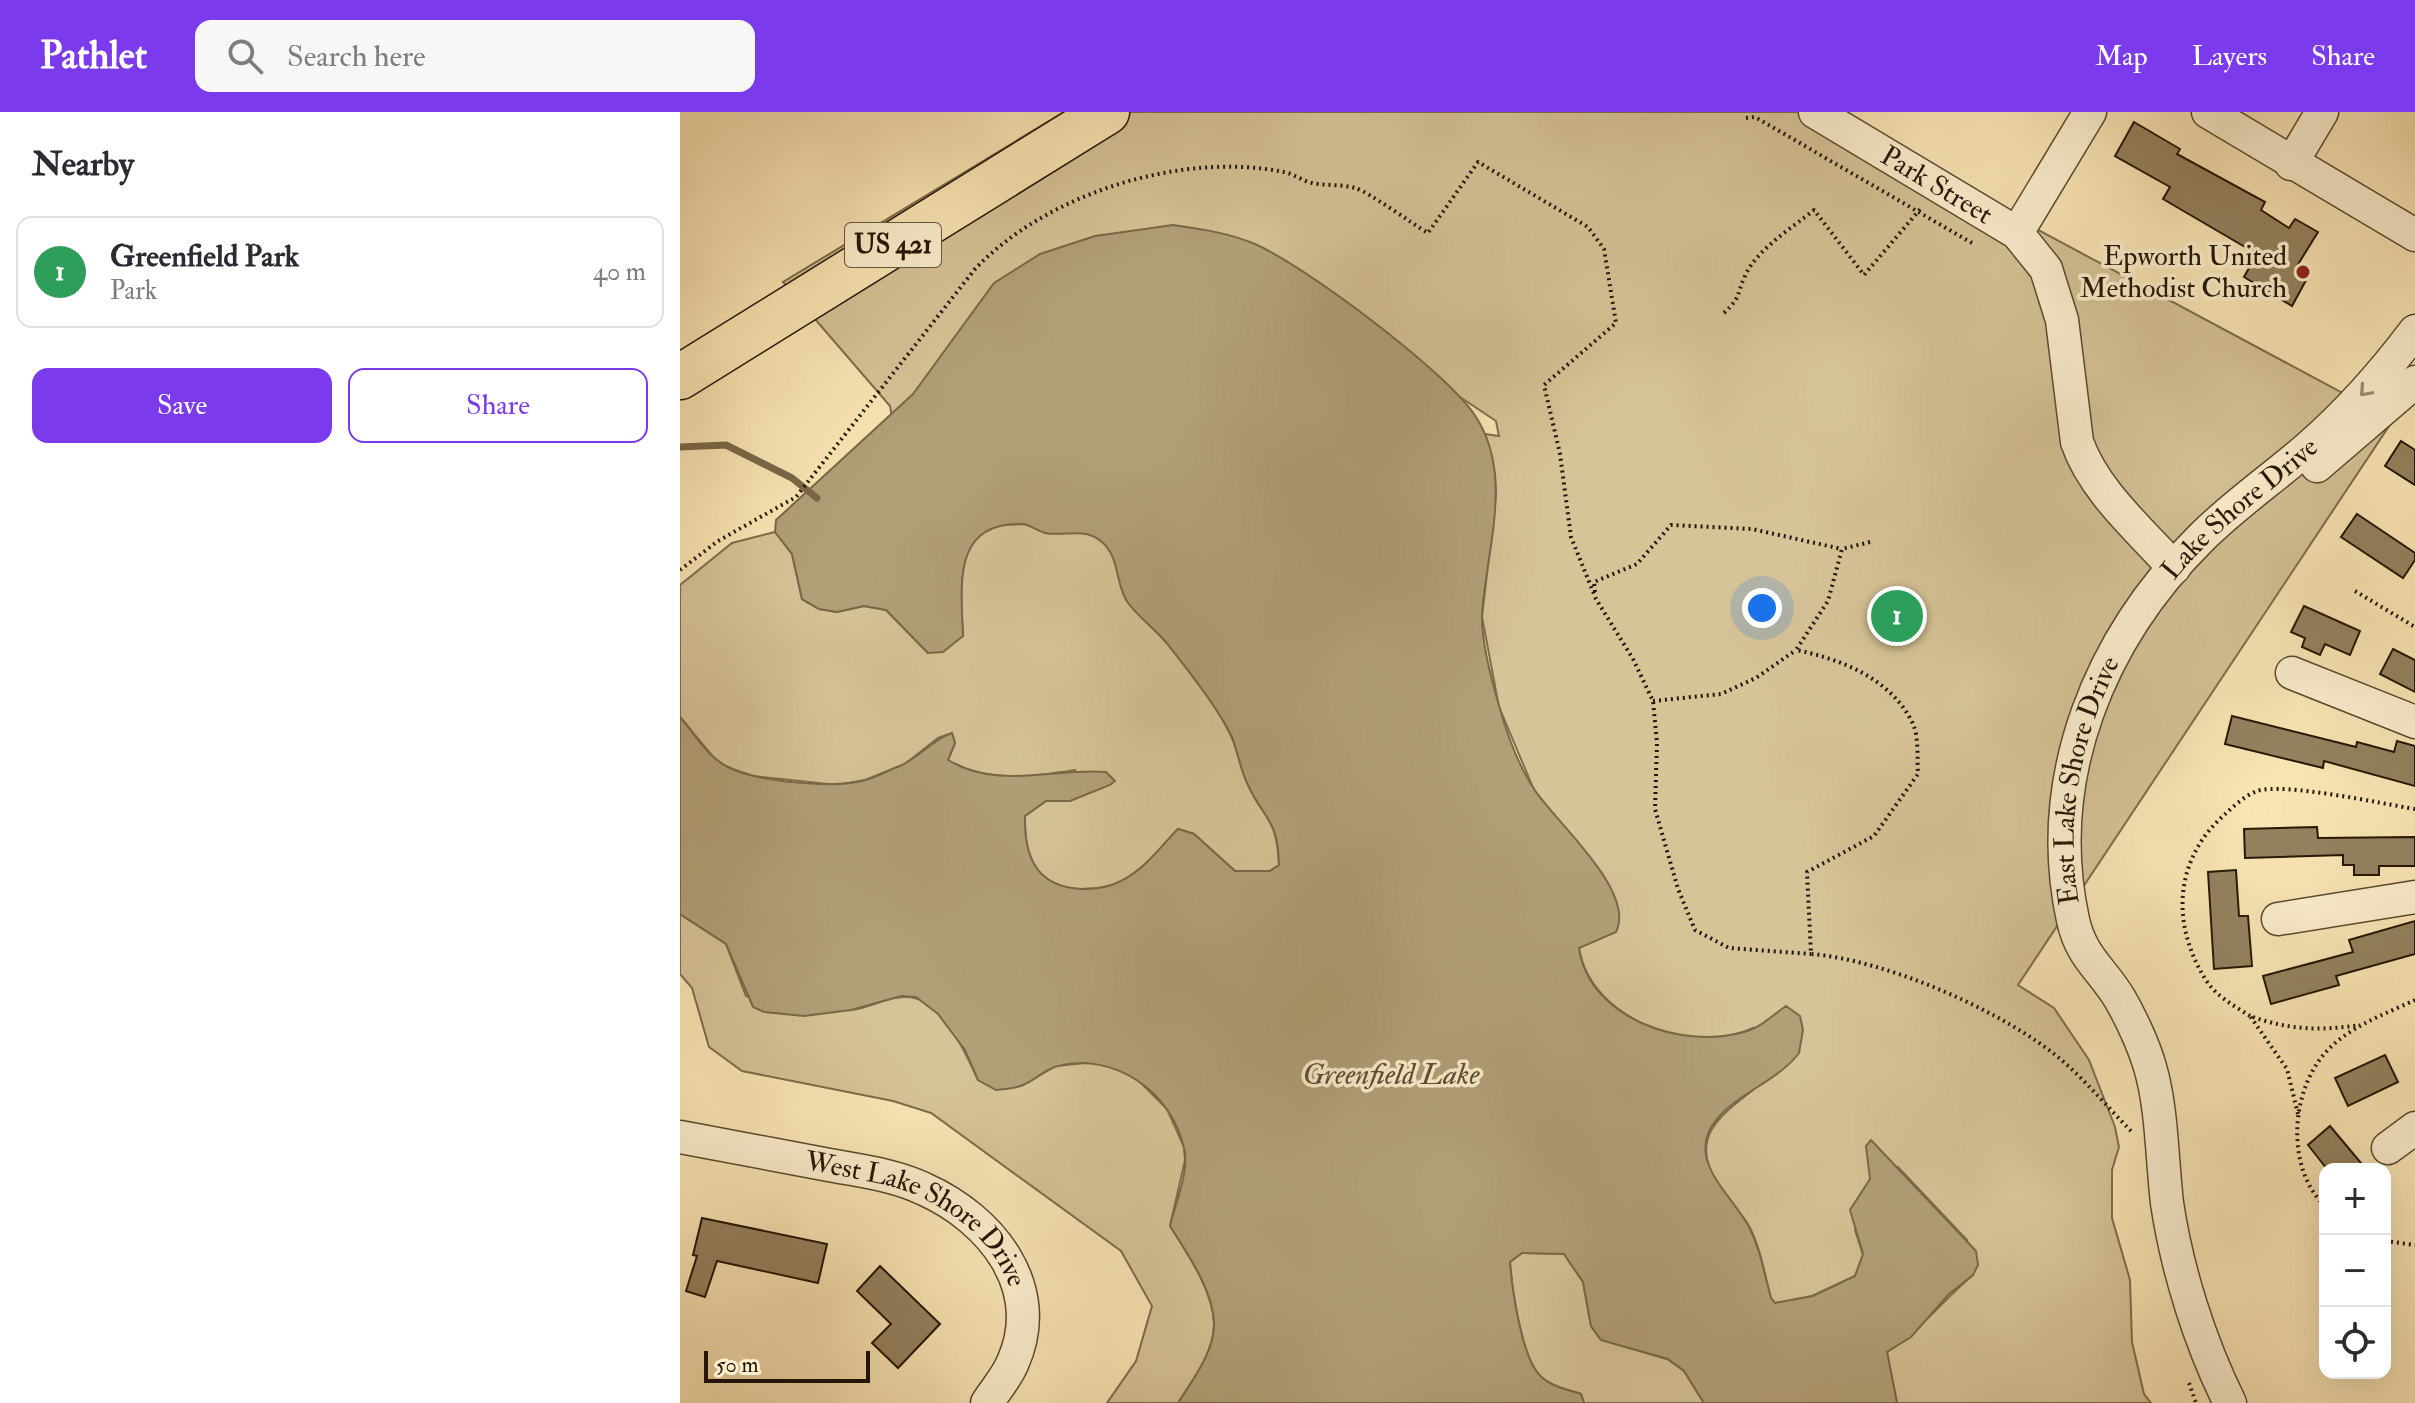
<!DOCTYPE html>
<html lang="en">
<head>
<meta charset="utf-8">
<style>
	body { margin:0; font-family:"IM FELL Double Pica",serif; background:#f7f7f7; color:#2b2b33 }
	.controls { position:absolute; right:24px; bottom:24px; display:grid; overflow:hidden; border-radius:16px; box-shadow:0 8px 32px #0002 }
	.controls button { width:72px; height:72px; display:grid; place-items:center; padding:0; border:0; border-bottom:2px solid #e1e1e2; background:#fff; color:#2b2b33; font:40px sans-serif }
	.scale { position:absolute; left:24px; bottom:20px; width:166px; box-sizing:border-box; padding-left:8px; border:4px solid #261603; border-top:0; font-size:22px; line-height:28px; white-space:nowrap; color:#261603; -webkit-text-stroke:6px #fcefcf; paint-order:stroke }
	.you { position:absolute; left:1082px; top:496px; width:28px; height:28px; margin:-20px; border:6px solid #fff; border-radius:50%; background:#1a73e8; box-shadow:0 0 0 12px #1a73e833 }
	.badge { display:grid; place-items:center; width:52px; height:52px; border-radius:50%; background:#7c3aed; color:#fff; font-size:26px; font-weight:700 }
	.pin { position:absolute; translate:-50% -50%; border:4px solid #fff; box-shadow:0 2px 8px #0006 }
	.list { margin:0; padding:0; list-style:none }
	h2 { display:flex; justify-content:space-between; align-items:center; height:104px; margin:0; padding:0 32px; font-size:34px }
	h2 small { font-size:26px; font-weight:400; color:#7c7c81 }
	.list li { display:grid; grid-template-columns:52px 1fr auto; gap:24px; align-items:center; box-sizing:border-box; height:112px; margin:0 16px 16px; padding:0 16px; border:2px solid #e1e1e2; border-radius:16px }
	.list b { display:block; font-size:30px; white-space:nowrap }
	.list p { margin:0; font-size:26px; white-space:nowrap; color:#7c7c81 }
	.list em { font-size:26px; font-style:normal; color:#7c7c81 }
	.actions { display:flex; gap:16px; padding:24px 32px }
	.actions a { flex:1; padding:18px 0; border:2px solid #7c3aed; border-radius:16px; text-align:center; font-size:28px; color:#7c3aed }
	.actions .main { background:#7c3aed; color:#fff }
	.icon { flex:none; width:44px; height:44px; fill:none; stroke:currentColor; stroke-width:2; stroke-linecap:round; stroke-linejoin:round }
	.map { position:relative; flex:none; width:1735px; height:1291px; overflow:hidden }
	header { display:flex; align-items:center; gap:48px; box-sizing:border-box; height:112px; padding:0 40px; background:#7c3aed; color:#fff }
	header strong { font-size:38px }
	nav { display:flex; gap:44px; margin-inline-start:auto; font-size:28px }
	.search { width:560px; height:72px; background:#f7f7f7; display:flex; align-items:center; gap:20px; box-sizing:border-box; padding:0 28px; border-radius:16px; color:#7c7c81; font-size:30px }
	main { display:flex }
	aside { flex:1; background:#fff }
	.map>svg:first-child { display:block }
	.green { fill:#d6c397; stroke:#7e6c4d; stroke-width:2 }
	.water { fill:#b29f78; stroke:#7a6849; stroke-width:2 }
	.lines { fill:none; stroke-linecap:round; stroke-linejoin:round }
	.stream { stroke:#7a6849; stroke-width:7 }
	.building { fill:#948260; stroke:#261603; stroke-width:2 }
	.minor-casing { stroke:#5b4a30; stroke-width:35 }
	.highway-casing { stroke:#261603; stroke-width:47 }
	.path { stroke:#261603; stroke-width:4; stroke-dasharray:2 4; stroke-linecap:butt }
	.minor { stroke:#fcefcf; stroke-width:32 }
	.highway { stroke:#fae6b5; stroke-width:44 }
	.oneway { stroke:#9c8d73 }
	.poi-dot { fill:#8f2418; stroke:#fcefcf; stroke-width:3 }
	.labels { text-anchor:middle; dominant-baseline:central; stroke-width:7; stroke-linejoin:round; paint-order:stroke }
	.shield { fill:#fcefcf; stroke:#665740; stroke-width:2 }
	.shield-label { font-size:26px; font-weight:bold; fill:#261603 }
	.street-label { font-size:28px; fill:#261603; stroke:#fcefcf }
	.poi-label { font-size:28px; fill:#261603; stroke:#fcefcf; text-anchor:end }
	.water-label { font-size:30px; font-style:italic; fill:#5e4d32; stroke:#fcefcf }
</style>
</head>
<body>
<header>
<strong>Pathlet</strong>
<div class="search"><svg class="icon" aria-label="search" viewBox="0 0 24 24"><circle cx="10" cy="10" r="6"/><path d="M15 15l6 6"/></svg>Search here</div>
<nav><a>Map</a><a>Layers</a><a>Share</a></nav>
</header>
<main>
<aside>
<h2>Nearby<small></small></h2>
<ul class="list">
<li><span class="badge" style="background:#2e9e5b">1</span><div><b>Greenfield Park</b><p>Park</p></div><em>40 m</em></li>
</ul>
<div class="actions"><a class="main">Save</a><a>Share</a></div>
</aside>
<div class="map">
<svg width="1735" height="1291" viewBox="0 0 1735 1291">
	<rect width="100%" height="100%" fill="#fae6b5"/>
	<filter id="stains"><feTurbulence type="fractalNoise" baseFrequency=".0025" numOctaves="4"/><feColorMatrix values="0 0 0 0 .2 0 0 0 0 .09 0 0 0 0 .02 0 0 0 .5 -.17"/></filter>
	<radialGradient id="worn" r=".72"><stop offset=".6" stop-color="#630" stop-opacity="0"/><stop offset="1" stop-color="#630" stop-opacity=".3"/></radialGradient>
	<g class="green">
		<path d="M384 0H1138L1713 308 1338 873 1374 896 1409 948 1435 1015 1439 1035 1432 1058V1106L1450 1168 1452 1230 1464 1282 1471 1291H1217L1207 1240C1241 1218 1263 1188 1293 1163L1287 1128 1218 1055 1175 1118 1183 1143 1175 1164 1132 1184 1095 1191 1091 1186C1084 1161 1081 1137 1069 1114 1061 1099 1047 1089 1038 1074 1009 1026 1037 1006 1073 978V916C1011 945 910 907 899 836L906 831 923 763 854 678 819 595 802 505 816 383 815 362 805 322 819 324 816 309 654 201 225 375 210 294 103 170Z"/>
		<path d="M346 412C372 424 401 413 422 429 440 443 435 471 448 489 459 506 477 518 489 534 509 558 538 596 551 624 558 639 560 656 567 670 584 709 597 704 599 753L590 759H555L514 722 498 717C483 733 467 754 448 765 433 775 418 777 400 777 356 774 344 745 345 704L366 689H390L395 658C352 665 307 671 268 648L275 631 272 621 258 626 225 652 185 668 157 673 73 664 47 655 34 646 0 605V473L52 431 95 420 112 442 122 487 139 497 157 500 184 494 206 498 248 541 283 524C282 493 272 424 314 414 324 412 336 413 346 412Z"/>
		<path d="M0 802 46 832 66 884C99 889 137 899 170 898 188 897 206 885 224 885 261 883 285 940 298 968L341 974 376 954 414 950 452 962 487 997 504 1035 505 1048 490 1114C507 1141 533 1178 534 1211 535 1239 512 1269 498 1291H427L456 1249 472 1194 441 1139 251 1001 213 989 62 959 29 935 12 876 0 862Z"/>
		<path d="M842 1141 884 1142 903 1170 911 1214 921 1228 987 1247 1004 1259 1024 1291H904L901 1282C886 1277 867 1274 857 1260 841 1239 832 1177 830 1150Z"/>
	</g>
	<path class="water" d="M493 113C521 117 549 121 575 132 625 154 764 258 794 302 835 361 806 438 802 502 801 531 812 570 820 597 828 625 840 657 856 680 879 713 956 780 936 820L899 836C909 906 1001 938 1064 920 1080 916 1093 903 1106 894L1120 904 1123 918 1119 941C1098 969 1059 980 1037 1007 1003 1047 1052 1082 1069 1115 1081 1138 1084 1162 1091 1186L1095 1191 1133 1184 1175 1164 1183 1142 1170 1098 1190 1067 1186 1034 1191 1028 1296 1139 1298 1153 1293 1163 1269 1182 1231 1225 1207 1240 1217 1291H1024L1004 1259 988 1247 921 1228 911 1214 903 1170 884 1142 842 1141 830 1150C832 1177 841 1239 857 1260 867 1274 886 1277 901 1282L904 1291H498C512 1269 535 1239 534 1211 533 1178 507 1141 490 1114 495 1092 510 1058 504 1036 491 979 434 940 378 954 364 957 354 970 340 974 333 977 323 977 316 978L298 968 285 938 258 902 236 885 221 884 171 898 124 904 84 900 73 895 46 832 0 802V605C14 621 27 644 46 654 75 670 154 677 186 668 197 665 209 658 220 654 239 645 252 628 272 621L275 631 268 648C317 678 373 656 426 660L435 669 430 673 390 689H366L345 704C344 745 356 774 400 777 418 777 433 775 448 765 467 754 483 732 498 717L514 722 555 759H590L599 753C598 705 584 709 567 671 560 656 558 640 552 625 539 597 509 560 490 535 478 519 460 507 448 491 435 473 440 446 423 431 405 414 386 425 365 421 357 419 351 413 343 412 272 409 281 473 283 524L263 540 248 541 206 498 184 494 157 500 139 497 122 487 112 442 95 420 96 408 233 282 314 171 360 142 415 124Z"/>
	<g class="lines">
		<path class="stream" d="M0 335 46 333 112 366 137 386"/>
	</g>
	<g class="building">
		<path d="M1454 10 1500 37 1497 42 1585 90 1581 98 1609 116 1615 107 1638 120 1617 154 1630 161 1612 194 1564 165 1577 142 1483 87 1490 75 1435 44Z"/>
		<path d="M1721 329 1735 338V373L1705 354Z"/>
		<path d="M1677 402 1735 441V448L1723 466 1661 425Z"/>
		<path d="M1624 494 1680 519 1670 543 1645 532 1640 543 1622 535 1625 526 1611 520Z"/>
		<path d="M1713 537 1735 548V580L1700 562Z"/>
		<path d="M1552 604 1676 635 1677 630 1714 640 1717 629 1735 634V674L1644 649 1643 656 1545 632Z"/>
		<path d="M1637 715 1638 726 1735 725V754H1699V763H1674V753H1663V743L1565 746 1564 717Z"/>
		<path d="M1556 758 1559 804H1568L1572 854 1534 857 1528 760Z"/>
		<path d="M1735 809V842L1656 864 1659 873 1591 892 1583 864 1673 840 1669 828Z"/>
		<path d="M1705 943 1718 970 1668 994 1655 966Z"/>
		<path d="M1650 1014 1686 1057H1647L1628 1033Z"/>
		<path d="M22 1106 147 1132 138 1171 37 1149 25 1185 6 1179 17 1144 13 1143Z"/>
		<path d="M200 1154 260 1212 218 1256 192 1231 211 1212 177 1179Z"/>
	</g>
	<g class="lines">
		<defs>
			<g id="minor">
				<path id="s1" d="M1135 0 1337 121 1366 157 1382 208 1397 330C1414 379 1460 418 1494 456"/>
				<path d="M1528 0 1735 123"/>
				<path d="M1611 52 1642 0"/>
				<path d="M1337 121 1410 0"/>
				<path d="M1637 354 1735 270"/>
				<path d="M1612 561 1735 610"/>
				<path d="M1598 807 1735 785"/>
				<path id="s2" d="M0 1025C50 1034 100 1044 149 1053 181 1059 215 1063 244 1077 311 1107 366 1175 333 1250 327 1265 316 1277 307 1291"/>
				<path d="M1708 1036 1735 1016"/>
				<path id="s3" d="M1550 1291C1520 1231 1497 1158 1487 1091 1482 1048 1482 995 1470 955 1464 934 1451 906 1440 887 1422 857 1401 845 1393 808 1362 665 1420 526 1521 426 1555 392 1595 365 1630 334 1669 300 1704 260 1735 219"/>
			</g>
			<path id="highway" d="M0 265 427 0"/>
		</defs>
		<use href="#minor" class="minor-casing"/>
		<use href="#highway" class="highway-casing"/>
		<g class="path">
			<path d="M1066 6 1075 5 1292 131"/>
			<path d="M1044 201C1062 184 1056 183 1065 164 1077 137 1112 116 1134 98L1184 163 1242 95"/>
			<path d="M1190 430 1162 437 1148 489 1116 538C1161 547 1212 567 1233 612 1239 625 1237 647 1238 662L1194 724 1127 760 1131 842C1204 848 1310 894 1369 938 1400 961 1426 994 1453 1021"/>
			<path d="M0 458 38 429 116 385 295 157C366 82 501 39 604 60 614 62 623 69 632 71 646 74 661 72 675 76 689 80 731 111 748 121L798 50 908 115 924 137 936 211 864 273 880 342 891 425 916 487 953 547 973 589 977 631 975 697 998 777 1015 818 1049 836 1131 842"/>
			<path d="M1675 479 1735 515"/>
			<path d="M915 480 914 470 957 452 991 413 1072 417 1162 437"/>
			<path d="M973 589 1041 582 1076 566 1116 538"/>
			<path d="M1570 904C1553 893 1534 883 1524 865 1491 810 1495 748 1543 704 1553 695 1564 684 1577 679 1602 670 1704 692 1735 697"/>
			<path d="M1618 1002 1607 957 1570 904C1609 918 1639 919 1680 913"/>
			<path d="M1645 1094C1606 1057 1610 981 1645 941 1668 915 1705 902 1735 888"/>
			<path d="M1705 1129 1735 1133"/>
			<path d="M1509 1271 1516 1291"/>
		</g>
		<use href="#minor" class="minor"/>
		<use href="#highway" class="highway"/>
	</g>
	<defs><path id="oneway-chevron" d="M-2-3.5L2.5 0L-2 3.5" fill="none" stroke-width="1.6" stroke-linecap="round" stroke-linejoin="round" transform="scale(2)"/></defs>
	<use class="oneway" href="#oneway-chevron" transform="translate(1685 279) rotate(132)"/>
	<circle class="poi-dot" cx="1623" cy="160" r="8"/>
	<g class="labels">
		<rect class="shield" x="165" y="111" width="96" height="44" rx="6"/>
		<g class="shield-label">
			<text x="213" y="133">US 421</text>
		</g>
		<g class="street-label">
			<text stroke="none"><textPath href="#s1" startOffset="142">Park Street</textPath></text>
			<text stroke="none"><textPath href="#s3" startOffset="984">Lake Shore Drive</textPath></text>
			<text stroke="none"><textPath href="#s3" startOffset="658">East Lake Shore Drive</textPath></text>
			<text stroke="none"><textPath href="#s2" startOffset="258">West Lake Shore Drive</textPath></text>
		</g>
		<g class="poi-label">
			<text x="1607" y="144">Epworth United<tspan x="1607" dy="32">Methodist Church</tspan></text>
		</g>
		<g class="water-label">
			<text x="711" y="962">Greenfield Lake</text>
		</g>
	</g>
	<rect width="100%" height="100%" filter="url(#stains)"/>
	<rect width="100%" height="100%" fill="url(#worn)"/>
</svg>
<div class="controls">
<button>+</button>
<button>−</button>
<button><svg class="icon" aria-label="locate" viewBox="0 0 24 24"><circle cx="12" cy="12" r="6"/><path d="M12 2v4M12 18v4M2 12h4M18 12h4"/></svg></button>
</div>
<div class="scale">50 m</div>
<div class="you"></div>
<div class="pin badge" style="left:1217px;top:504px;background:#2e9e5b">1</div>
</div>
</main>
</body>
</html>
